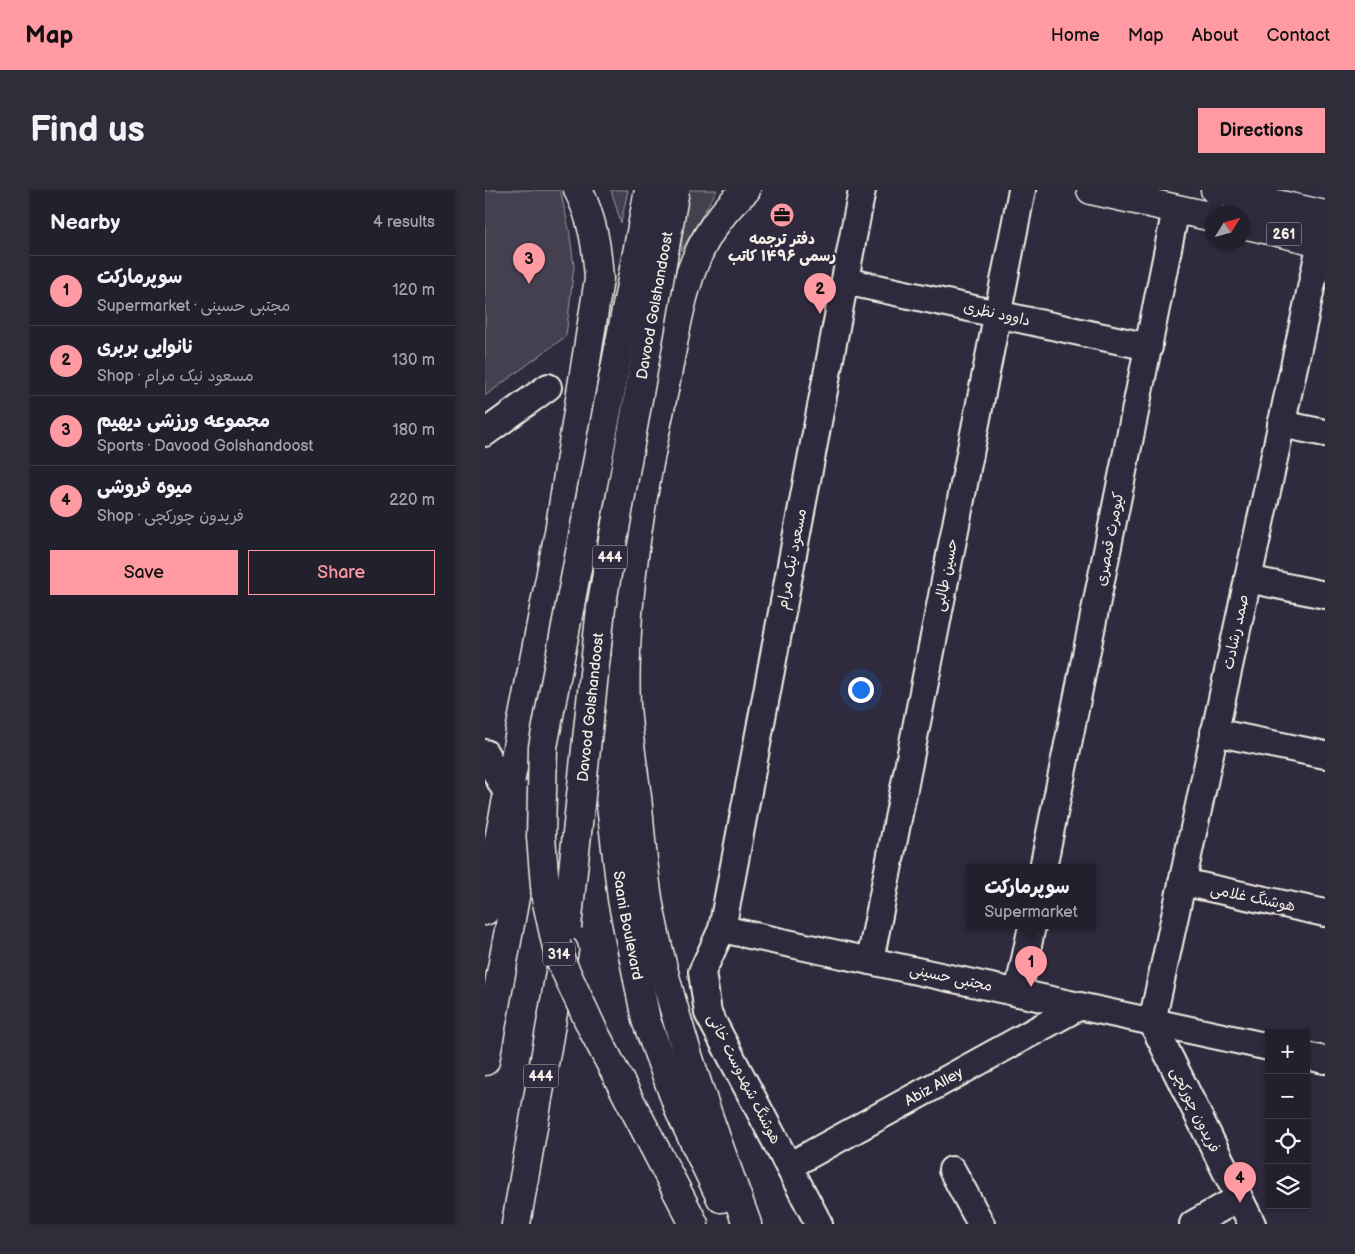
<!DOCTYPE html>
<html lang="en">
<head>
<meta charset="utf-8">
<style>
	body { margin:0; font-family:"Balsamiq Sans","Playpen Sans Arabic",sans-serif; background:#2f2d3a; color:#f1f3f6 }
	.controls { position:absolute; right:15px; bottom:15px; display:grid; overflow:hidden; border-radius:0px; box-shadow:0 1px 4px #0004 }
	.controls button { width:45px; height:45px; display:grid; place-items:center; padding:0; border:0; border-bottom:1px solid #403e4a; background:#23202e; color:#f1f3f6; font:25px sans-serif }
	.compass { position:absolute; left:720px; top:15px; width:45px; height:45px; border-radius:50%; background:#23202e; box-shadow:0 1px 4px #0004; rotate:53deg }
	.you { position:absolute; left:375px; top:499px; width:18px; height:18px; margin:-12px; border:4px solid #fff; border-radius:50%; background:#1a73e8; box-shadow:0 0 0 8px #1a73e833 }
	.badge { display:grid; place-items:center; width:32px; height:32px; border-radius:50%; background:#ff9aa2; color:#111; font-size:16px; font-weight:700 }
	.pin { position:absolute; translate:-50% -41px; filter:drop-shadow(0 1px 2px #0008) }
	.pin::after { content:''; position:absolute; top:26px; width:18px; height:15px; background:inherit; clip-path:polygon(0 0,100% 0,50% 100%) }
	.popup { position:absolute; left:481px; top:674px; width:130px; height:65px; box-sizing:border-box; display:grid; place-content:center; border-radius:0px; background:#23202e; filter:drop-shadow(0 1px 4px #0005); font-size:16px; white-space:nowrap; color:#a3a3aa }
	.popup b { font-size:19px; color:#f1f3f6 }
	.popup::after { content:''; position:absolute; left:50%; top:100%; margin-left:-10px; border:10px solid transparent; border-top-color:#23202e }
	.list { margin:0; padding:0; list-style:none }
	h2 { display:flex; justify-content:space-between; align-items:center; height:65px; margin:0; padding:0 20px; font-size:21px }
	h2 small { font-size:16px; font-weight:400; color:#a3a3aa }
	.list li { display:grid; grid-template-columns:32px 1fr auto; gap:15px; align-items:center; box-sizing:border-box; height:70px; padding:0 20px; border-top:1px solid #403e4a }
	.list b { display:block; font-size:19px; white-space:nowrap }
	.list p { margin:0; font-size:16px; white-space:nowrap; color:#a3a3aa }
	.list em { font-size:16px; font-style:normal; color:#a3a3aa }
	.actions { display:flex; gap:10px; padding:15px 20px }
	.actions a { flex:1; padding:11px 0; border:1px solid #ff9aa2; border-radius:0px; text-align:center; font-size:18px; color:#ff9aa2 }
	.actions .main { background:#ff9aa2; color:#111 }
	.icon { flex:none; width:28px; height:28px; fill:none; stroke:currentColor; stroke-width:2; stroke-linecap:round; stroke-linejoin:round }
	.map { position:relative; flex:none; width:840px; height:1034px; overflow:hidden; border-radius:0px }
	header { display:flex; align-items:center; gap:30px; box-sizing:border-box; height:70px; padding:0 25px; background:#ff9aa2; color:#111 }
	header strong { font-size:24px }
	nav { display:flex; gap:28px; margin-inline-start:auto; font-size:18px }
	.intro { display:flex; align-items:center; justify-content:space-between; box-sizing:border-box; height:120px; padding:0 30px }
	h1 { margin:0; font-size:35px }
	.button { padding:12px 22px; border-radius:0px; background:#ff9aa2; color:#111; font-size:18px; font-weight:700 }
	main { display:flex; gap:30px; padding:0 30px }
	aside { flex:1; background:#23202e; border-radius:0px; box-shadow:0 1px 4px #0004 }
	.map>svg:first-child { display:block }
	.green { fill:#454050; stroke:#9c989c }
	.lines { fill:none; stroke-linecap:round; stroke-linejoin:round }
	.minor-casing { stroke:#f4f1e8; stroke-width:30 }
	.major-casing { stroke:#f4f1e8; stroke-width:31 }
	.minor { stroke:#2f2a3d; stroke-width:26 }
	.major { stroke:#2f2a3d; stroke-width:28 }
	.major-bridge-casing { stroke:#f4f1e8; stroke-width:31; stroke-linecap:butt }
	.major-bridge { stroke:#2f2a3d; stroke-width:28 }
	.labels { text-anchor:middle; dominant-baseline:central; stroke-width:4.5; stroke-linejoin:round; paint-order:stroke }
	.shield { fill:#2f2a3d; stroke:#b9b5b5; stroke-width:1 }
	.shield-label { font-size:14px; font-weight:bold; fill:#f4f1e8 }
	.poi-label { font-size:15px; font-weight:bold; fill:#f4f1e8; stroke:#2f2a3d }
	.street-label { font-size:15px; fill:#f4f1e8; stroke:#2f2a3d }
</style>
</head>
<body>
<header>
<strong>Map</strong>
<nav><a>Home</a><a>Map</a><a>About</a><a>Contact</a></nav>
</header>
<div class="intro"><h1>Find us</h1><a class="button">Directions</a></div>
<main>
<aside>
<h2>Nearby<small>4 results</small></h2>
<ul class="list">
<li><span class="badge">1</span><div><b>سوپرمارکت</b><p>Supermarket · مجتبی حسینی</p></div><em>120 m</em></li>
<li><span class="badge">2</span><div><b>نانوایی بربری</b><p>Shop · مسعود نیک مرام</p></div><em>130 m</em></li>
<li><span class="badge">3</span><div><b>مجموعه ورزشی دیهیم</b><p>Sports · Davood Golshandoost</p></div><em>180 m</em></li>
<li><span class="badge">4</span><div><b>میوه فروشی</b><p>Shop · فریدون چورکچی</p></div><em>220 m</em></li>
</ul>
<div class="actions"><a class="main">Save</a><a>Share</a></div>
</aside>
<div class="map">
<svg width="840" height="1034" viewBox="0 0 840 1034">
	<rect width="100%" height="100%" fill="#2f2a3d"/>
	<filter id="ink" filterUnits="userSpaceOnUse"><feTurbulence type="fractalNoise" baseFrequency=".02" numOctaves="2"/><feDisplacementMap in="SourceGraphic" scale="10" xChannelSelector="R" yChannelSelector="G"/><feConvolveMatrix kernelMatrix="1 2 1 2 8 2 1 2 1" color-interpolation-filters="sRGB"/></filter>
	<g filter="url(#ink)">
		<g class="green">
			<path d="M0 0H75L84 39 89 76 81 146 0 206Z"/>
			<path d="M126 0H143L136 33Z"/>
			<path d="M202 0H232L196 61Z"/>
		</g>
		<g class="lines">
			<defs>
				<g id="minor">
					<path d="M360 91 664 157"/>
					<path d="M796 234 840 243"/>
					<path d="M0 243 63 197"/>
					<path d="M763 389 840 405"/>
					<path d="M729 542 840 565"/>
					<path d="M0 563 23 605"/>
					<path d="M558 678 691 19"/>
					<path d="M697 692 840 723"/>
					<path d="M237 739 784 857"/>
					<path d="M385 771 537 0"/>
					<path d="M533 803 547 736"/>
					<path d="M821 866 840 870"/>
					<path id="s1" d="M304 976 595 816"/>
					<path d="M467 980 496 1034"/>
					<path d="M334 1034 223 823 217 782 237 739 377 0"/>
					<path d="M708 1034 754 1008"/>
					<path d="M767 1034 667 832 836 52"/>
				</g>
				<g id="major">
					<path d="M261 0C199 54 195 123 179 200 157 302 137 410 141 515 143 546 148 577 152 607 156 646 158 686 166 725 187 831 225 932 262 1034"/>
					<path d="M606 0 728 27"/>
					<path d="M730 0 840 25"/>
					<path d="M758 34 840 53"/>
					<path id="s2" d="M118 477 122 582 137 709 161 830 195 922 236 1008"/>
					<path d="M0 721 74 342 114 89C112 58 108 29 93 0"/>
					<path d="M0 871 49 603"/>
					<path d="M166 951 209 1034"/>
					<path d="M31 1034 79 760"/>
				</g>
			</defs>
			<use href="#minor" class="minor-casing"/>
			<use href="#major" class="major-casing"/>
			<use href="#minor" class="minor"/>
			<use href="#major" class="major"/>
			<defs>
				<g id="major-bridge">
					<path d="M164 0 58 557 56 647 61 708 74 767 107 838 166 951"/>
					<path id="s3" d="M82 737 116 418 190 0"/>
				</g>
			</defs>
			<use href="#major-bridge" class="major-bridge-casing"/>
			<use href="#major-bridge" class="major-bridge"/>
		</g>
	</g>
	<defs>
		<symbol id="office-disc" viewBox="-11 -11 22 22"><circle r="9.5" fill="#ff9aa2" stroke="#2f2a3d"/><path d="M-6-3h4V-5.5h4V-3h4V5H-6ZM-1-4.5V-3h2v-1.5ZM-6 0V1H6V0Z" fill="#111"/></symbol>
	</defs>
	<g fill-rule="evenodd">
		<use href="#office-disc" x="283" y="11" width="28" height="28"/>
	</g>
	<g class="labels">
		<g class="shield">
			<rect x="781.5" y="32.5" width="35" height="23" rx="4"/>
			<rect x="107.5" y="355.5" width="35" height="23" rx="4"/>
			<rect x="58" y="752.5" width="32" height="23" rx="4"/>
			<rect x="38.5" y="874.5" width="35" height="23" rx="4"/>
		</g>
		<g class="shield-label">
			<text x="799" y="44">261</text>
			<text x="125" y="367">444</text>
			<text x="74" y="764">314</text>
			<text x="56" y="886">444</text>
		</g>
		<g class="poi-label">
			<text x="297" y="49">دفتر ترجمه<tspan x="297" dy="17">رسمی ۱۴۹۶ کاتب</tspan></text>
		</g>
		<g class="street-label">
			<text stroke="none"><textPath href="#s3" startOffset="628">Davood Golshandoost</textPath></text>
			<text transform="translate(512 124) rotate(12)">داوود نظری</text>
			<text transform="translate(625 349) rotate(-79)">کیومرث قمصری</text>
			<text transform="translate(307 369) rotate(-79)">مسعود نیک مرام</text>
			<text transform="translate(461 385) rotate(-79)">حسین طالبی</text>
			<text transform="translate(751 442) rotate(-78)">صمد رشادت</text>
			<text stroke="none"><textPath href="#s3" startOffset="221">Davood Golshandoost</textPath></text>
			<text transform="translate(768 708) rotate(12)">هوشنگ غلامی</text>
			<text stroke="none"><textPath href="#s2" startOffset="260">Saani Boulevard</textPath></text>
			<text transform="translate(466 788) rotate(12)">مجتبی حسینی</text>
			<text transform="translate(259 889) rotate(63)">هوشنگ شهدوست خانی</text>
			<text stroke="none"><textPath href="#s1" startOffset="165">Abiz Alley</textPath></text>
			<text transform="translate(710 920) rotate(64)">فریدون چورکچی</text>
		</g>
	</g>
</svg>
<div class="controls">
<button>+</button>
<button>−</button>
<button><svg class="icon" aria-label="locate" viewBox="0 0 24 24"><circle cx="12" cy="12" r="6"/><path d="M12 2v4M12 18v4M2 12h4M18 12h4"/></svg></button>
<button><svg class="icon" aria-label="layers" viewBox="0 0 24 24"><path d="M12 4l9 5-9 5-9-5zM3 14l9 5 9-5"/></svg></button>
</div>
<svg class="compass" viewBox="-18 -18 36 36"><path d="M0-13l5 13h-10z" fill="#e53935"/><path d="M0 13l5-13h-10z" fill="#a3a3aa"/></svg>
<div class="you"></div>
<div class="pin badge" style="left:546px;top:797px">1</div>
<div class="popup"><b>سوپرمارکت</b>Supermarket</div>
<div class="pin badge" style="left:335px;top:124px">2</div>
<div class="pin badge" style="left:44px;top:94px">3</div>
<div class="pin badge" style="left:755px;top:1013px">4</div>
</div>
</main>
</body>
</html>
